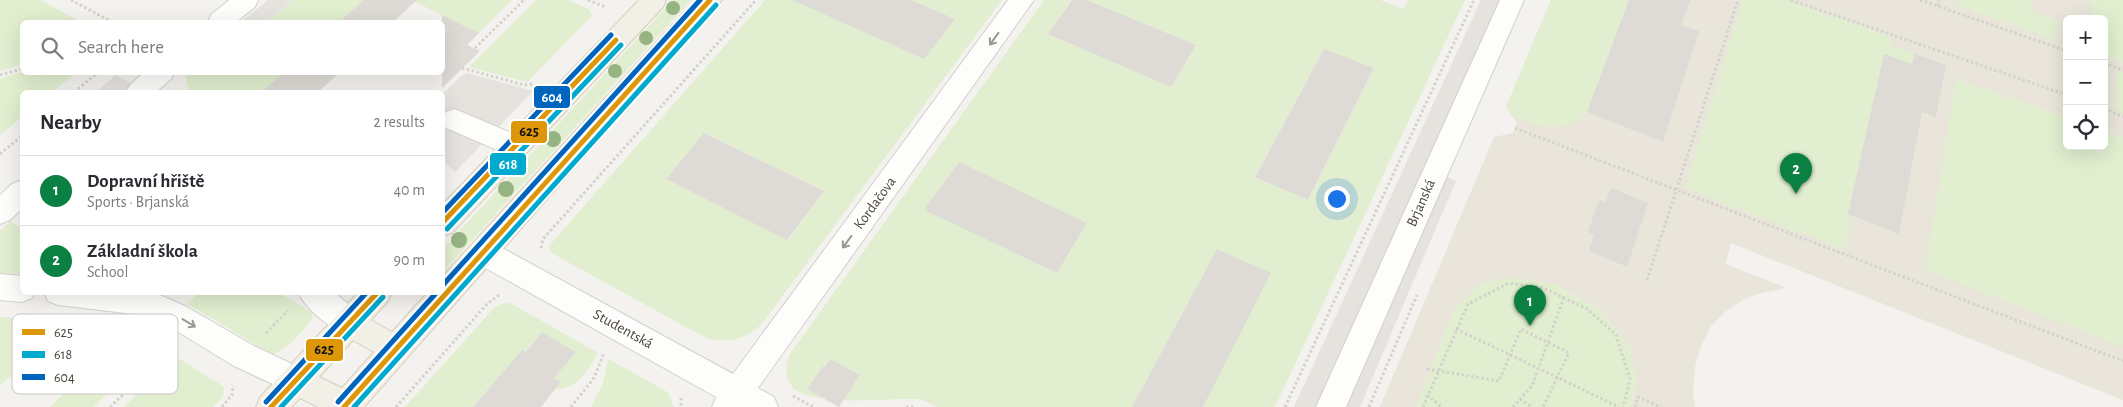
<!DOCTYPE html>
<html lang="en">
<head>
<meta charset="utf-8">
<style>
	body { margin:0; font-family:"Alegreya Sans",sans-serif; background:#f2f2f3; color:#2b2b33 }
	.controls { position:absolute; right:15px; top:15px; display:grid; overflow:hidden; border-radius:8px; box-shadow:0 5px 20px #0002 }
	.controls button { width:45px; height:45px; display:grid; place-items:center; padding:0; border:0; border-bottom:1px solid #e1e1e2; background:#fff; color:#2b2b33; font:25px sans-serif }
	.you { position:absolute; left:1336px; top:198px; width:18px; height:18px; margin:-12px; border:4px solid #fff; border-radius:50%; background:#1a73e8; box-shadow:0 0 0 8px #1a73e833 }
	.badge { display:grid; place-items:center; width:32px; height:32px; border-radius:50%; background:#0b8043; color:#fff; font-size:16px; font-weight:700 }
	.pin { position:absolute; translate:-50% -41px; filter:drop-shadow(0 1px 2px #0008) }
	.pin::after { content:''; position:absolute; top:26px; width:18px; height:15px; background:inherit; clip-path:polygon(0 0,100% 0,50% 100%) }
	.list { margin:0; padding:0; list-style:none }
	h2 { display:flex; justify-content:space-between; align-items:center; height:65px; margin:0; padding:0 20px; font-size:21px }
	h2 small { font-size:16px; font-weight:400; color:#7c7c81 }
	.list li { display:grid; grid-template-columns:32px 1fr auto; gap:15px; align-items:center; box-sizing:border-box; height:70px; padding:0 20px; border-top:1px solid #e1e1e2 }
	.list b { display:block; font-size:19px; white-space:nowrap }
	.list p { margin:0; font-size:16px; white-space:nowrap; color:#7c7c81 }
	.list em { font-size:16px; font-style:normal; color:#7c7c81 }
	.icon { flex:none; width:28px; height:28px; fill:none; stroke:currentColor; stroke-width:2; stroke-linecap:round; stroke-linejoin:round }
	.map { position:relative; flex:none; width:2123px; height:407px; overflow:hidden }
	.search { position:absolute; background:#fff; box-shadow:0 5px 20px #0002; left:20px; top:20px; width:425px; height:55px; display:flex; align-items:center; gap:12px; box-sizing:border-box; padding:0 18px; border-radius:8px; color:#7c7c81; font-size:19px }
	.panel { position:absolute; background:#fff; box-shadow:0 5px 20px #0002; left:20px; top:90px; width:425px; height:205px; border-radius:8px }
	.map>svg:first-child { display:block }
	.education { fill:#eae5da; fill-rule:evenodd }
	.green { fill:#e1eecf; fill-rule:evenodd }
	.parking { fill:#e6e3df }
	.building { fill:#dedbd6 }
	.lines { fill:none; stroke-linecap:round; stroke-linejoin:round }
	.minor-casing { stroke:#d2d0cb; stroke-width:2 }
	.major-casing { stroke:#d6cebb; stroke-width:2 }
	.path { stroke:#d3d2cc; stroke-width:3; stroke-dasharray:2.5 2.5; stroke-linecap:butt }
	.minor { fill:#fdfdfc; fill-rule:evenodd }
	.major { fill:#f2efe6; fill-rule:evenodd }
	.bus-1-casing { stroke:#fff; stroke-width:9 }
	.bus-2-casing { stroke:#fff; stroke-width:9 }
	.bus-3-casing { stroke:#fff; stroke-width:9 }
	.bus-1 { stroke:#dd9709; stroke-width:5 }
	.bus-2 { stroke:#00a9ce; stroke-width:5 }
	.bus-3 { stroke:#0065bd; stroke-width:5 }
	.tree { fill:#96b382 }
	.oneway { stroke:#9b9791 }
	.labels { text-anchor:middle; dominant-baseline:central; stroke-width:5; stroke-linejoin:round; paint-order:stroke }
	.street-label { font-size:15px; fill:#4b4439; stroke:#fff }
	.key { fill:#fff; stroke:#c9c7c4; stroke-width:1 }
	.key-label { font-size:14px; fill:#4b4439 }
	.line-badge { stroke:#fff; stroke-width:2 }
	.badge-label { font-size:14px; text-anchor:middle; font-weight:bold; fill:#fff }
	.pale-badge-label { font-size:14px; text-anchor:middle; font-weight:bold; fill:#111 }
</style>
</head>
<body>
<div class="map">
<svg width="2123" height="407" viewBox="0 0 2123 407">
	<rect width="100%" height="100%" fill="#f4f2ee"/>
	<path class="education" d="M1551 0H2123V400L1731 243 1726 264 1787 288 1757 294 1743 300 1725 312 1711 326 1702 344 1695 367 1693 393 1695 407H1630L1637 381 1628 343 1597 308 1556 285 1455 308 1416 407H1380L1494 137 1513 133 1517 123 1506 107ZM2067 19H2104V146H2067Z"/>
	<g class="green">
		<path d="M0 0H40L81 22H22V65L0 71Z"/>
		<path d="M293 0H364L339 22H267Z"/>
		<path d="M411 0H512L479 33Z"/>
		<path d="M536 0H569L590 10 592 16 527 82 469 67Z"/>
		<path d="M673 0H691L443 272V249Z"/>
		<path d="M765 0H817L810 8 924 59 955 19 911 0H1002L761 325C746 339 726 344 706 338L553 254 548 247ZM705 133 824 191 788 240 666 179Z"/>
		<path d="M1044 0H1071L1048 34 1171 87 1196 45 1087 0H1380L1404 9 1408 0H1465L1275 407H1203L1270 274 1217 249 1132 407H936C930 403 923 399 915 399 877 398 825 407 794 389 784 377 785 369 790 354ZM1324 49 1374 69 1308 200 1255 176ZM958 163 1087 223 1057 273 925 210ZM830 360 860 375 839 407 807 389 822 367H825Z"/>
		<path d="M1551 0H1629L1587 112C1563 135 1541 127 1513 117L1506 107Z"/>
		<path d="M1743 0H1784L1892 37 1891 45 1915 54 1912 64 1884 54 1848 214 1850 224 1845 250 1685 188Z"/>
		<path d="M1957 0H2031L2030 11 2058 21 2056 40 1957 5Z"/>
		<path d="M2086 0H2123V63L2104 56V19H2091L2092 2Z"/>
		<path d="M2116 71 2123 74V115L2114 108Z"/>
		<path d="M22 72 76 73 52 92H22V117L0 135V79Z"/>
		<path d="M186 72 284 73 262 92H190L186 81Z"/>
		<path d="M1956 79 2067 117V146H2104V131L2123 137V347L1925 270Z"/>
		<path d="M11 221 22 229V274L0 273V231Z"/>
		<path d="M1517 277 1556 285 1597 308 1628 343 1637 381 1630 407H1416L1455 308 1482 283Z"/>
		<path d="M199 292 279 293 310 311 313 316C309 326 283 354 272 354L187 304Z"/>
		<path d="M504 303 512 304 598 353C587 371 579 388 556 389L554 378 576 352 542 332 473 407H405L494 308Z"/>
		<path d="M0 317 54 320C52 348 20 368 0 385Z"/>
		<path d="M84 322 124 325 151 342 154 344 153 348 94 407H50L79 378C50 358 68 343 84 322Z"/>
		<path d="M178 358 224 387 223 397 213 407H124L169 363Z"/>
		<path d="M608 359 664 390 669 394 674 407H591L603 383Z"/>
	</g>
	<g class="parking">
		<path d="M268 0H293L267 22H241Z"/>
		<path d="M1481 0H1502L1319 407H1294Z"/>
		<path d="M468 73 533 91 455 172 443 161V94L461 76Z"/>
		<path d="M116 75 133 84 123 92H95Z"/>
		<path d="M1435 172 1456 181 1360 407H1331Z"/>
	</g>
	<g class="building">
		<path d="M364 0H417L393 22H339Z"/>
		<path d="M792 0H911L955 19 924 59Z"/>
		<path d="M1072 0H1087L1196 45 1171 87 1048 34Z"/>
		<path d="M1629 0H1690L1681 25 1699 31 1663 142 1587 112Z"/>
		<path d="M442 15 479 33 467 45 480 51 442 88Z"/>
		<path d="M1324 49 1374 68 1308 200 1255 177Z"/>
		<path d="M1884 54 1912 64 1915 54 1946 65 1936 117 1922 112 1899 234 1848 214Z"/>
		<path d="M284 72H340L318 92H262Z"/>
		<path d="M704 133 824 191 787 240 666 179Z"/>
		<path d="M959 162 1087 223 1057 273 924 210Z"/>
		<path d="M1611 188 1648 203 1627 267 1589 251 1594 235 1588 232 1599 200 1605 203Z"/>
		<path d="M1217 249 1271 273 1203 407H1132Z"/>
		<path d="M542 332 576 352 554 378 561 382 541 407H473L522 350 525 352Z"/>
		<path d="M830 359 860 375 839 407 807 389 823 366 825 367Z"/>
	</g>
	<g class="lines">
		<defs>
			<g id="minor">
				<path d="M229 0H258L255 7 236 22H208L211 15Z"/>
				<path d="M1008 0H1034L758 388 774 397 778 407H712L716 397 473 261 469 252 473 243 483 240 493 243 733 374Z"/>
				<path d="M1500 0H1524L1346 407H1316Z"/>
				<path d="M144 72H175L171 79 156 92H126L130 85Z"/>
				<path d="M455 109 525 139 529 147 525 155 516 158 446 128 442 121 446 112Z"/>
				<path d="M22 180V209L10 220 0 224V195L12 184Z"/>
				<path d="M0 274 22 276V292H35L32 298 22 302 0 300Z"/>
				<path d="M44 292H153L185 306 254 346 307 371 311 381 307 391 296 395 234 366 165 324 142 315 58 305 48 301Z"/>
				<path d="M298 292H334L360 314 365 323 360 332 350 336C332 330 306 310 298 292Z"/>
			</g>
			<g id="major">
				<path d="M639 0H666L663 7 452 233 442 236V205Z"/>
				<path d="M695 0H722L364 407H318L300 398 291 407H256L260 397 359 292H392L388 301 371 320 392 332 428 292H442V277ZM353 340 374 352 342 388 319 377Z"/>
			</g>
		</defs>
		<use href="#minor" class="minor-casing"/>
		<use href="#major" class="major-casing"/>
		<g class="path">
			<path d="M71 0 112 22"/>
			<path d="M588 0 605 7"/>
			<path d="M1791 0 2067 95"/>
			<path d="M1920 0 2067 51"/>
			<path d="M1938 6 1939 0"/>
			<path d="M475 48 524 0"/>
			<path d="M2104 63 2123 70"/>
			<path d="M462 68 524 85 532 84"/>
			<path d="M0 75 22 69"/>
			<path d="M74 92 99 72"/>
			<path d="M2104 108 2123 117"/>
			<path d="M1515 128 2123 361"/>
			<path d="M0 154 22 136"/>
			<path d="M541 248 543 239 756 0"/>
			<path d="M1647 280 1738 0"/>
			<path d="M1456 329 1619 407"/>
			<path d="M266 333 288 311"/>
			<path d="M1427 369 1499 381 1521 329 1569 353 1543 407"/>
			<path d="M1427 395 1442 407"/>
			<path d="M793 396 813 407"/>
			<path d="M681 398V407"/>
			<path d="M1520 399 1532 407"/>
			<path d="M110 407 171 349"/>
			<path d="M222 407 232 395 233 385"/>
			<path d="M396 407 487 304 499 295"/>
			<path d="M571 407 594 378 604 353"/>
			<path d="M906 407H915"/>
			<path d="M1285 407 1474 0"/>
			<path d="M1369 407 1417 295"/>
			<path d="M1423 407 1468 304 1509 283 1544 288 1587 309 1616 335 1630 379 1623 407"/>
			<path d="M1513 407 1532 386 1564 297"/>
			<path d="M1635 407 1638 397 1661 407"/>
		</g>
		<use href="#minor" class="minor"/>
		<use href="#major" class="major"/>
		<defs>
			<g id="bus-1">
				<path d="M442 223 616 40"/>
				<path d="M271 407 378 292"/>
				<path d="M344 407 710 0"/>
			</g>
			<g id="bus-2">
				<path d="M447 229 621 45"/>
				<path d="M281 407 383 297"/>
				<path d="M354 407 716 5"/>
			</g>
			<g id="bus-3">
				<path d="M442 213 611 35"/>
				<path d="M442 286 700 0"/>
				<path d="M266 402 367 292"/>
				<path d="M338 402 437 292"/>
			</g>
		</defs>
		<use href="#bus-1" class="bus-1-casing"/>
		<use href="#bus-2" class="bus-2-casing"/>
		<use href="#bus-3" class="bus-3-casing"/>
		<use href="#bus-1" class="bus-1"/>
		<use href="#bus-2" class="bus-2"/>
		<use href="#bus-3" class="bus-3"/>
	</g>
	<g class="tree">
		<circle cx="673" cy="8" r="7"/>
		<circle cx="646" cy="38" r="7"/>
		<circle cx="615" cy="71" r="7"/>
		<circle cx="553" cy="139" r="8"/>
		<circle cx="506" cy="189" r="8"/>
		<circle cx="459" cy="240" r="8"/>
	</g>
	<defs><path id="oneway-shaft" d="M-6 0H5M1.5-3L5.5 0L1.5 3" fill="none" stroke-width="1.6" stroke-linecap="round" stroke-linejoin="round" transform="scale(1.25)"/></defs>
	<g class="oneway">
		<use href="#oneway-shaft" transform="translate(994 39) rotate(126)"/>
		<use href="#oneway-shaft" transform="translate(847 242) rotate(126)"/>
		<use href="#oneway-shaft" transform="translate(189 323) rotate(31)"/>
	</g>
	<g class="labels">
		<g class="street-label">
			<text transform="translate(875 203) rotate(-54)">Kordačova</text>
			<text transform="translate(1421 203) rotate(-66)">Brjanská</text>
			<text transform="translate(623 329) rotate(29)">Studentská</text>
		</g>
	</g>
	<rect x="12" y="314" width="166" height="80" rx="8" class="key"/>
	<rect x="22" y="329" width="23" height="6" fill="#dd9709"/>
	<rect x="22" y="351" width="23" height="7" fill="#00a9ce"/>
	<rect x="22" y="374" width="23" height="6" fill="#0065bd"/>
	<g class="key-label">
		<text x="54" y="337">625</text>
		<text x="54" y="359">618</text>
		<text x="54" y="382">604</text>
	</g>
	<g class="line-badge">
		<rect x="533" y="85" width="38" height="24" rx="5" fill="#0065bd"/>
		<rect x="510" y="120" width="38" height="24" rx="5" fill="#dd9709"/>
		<rect x="489" y="152" width="38" height="24" rx="5" fill="#00a9ce"/>
		<rect x="305" y="338" width="39" height="24" rx="5" fill="#dd9709"/>
	</g>
	<g class="badge-label">
		<text x="552" y="102">604</text>
		<text x="508" y="169">618</text>
	</g>
	<g class="pale-badge-label">
		<text x="529" y="136">625</text>
		<text x="324" y="354">625</text>
	</g>
</svg>
<div class="controls">
<button>+</button>
<button>−</button>
<button><svg class="icon" aria-label="locate" viewBox="0 0 24 24"><circle cx="12" cy="12" r="6"/><path d="M12 2v4M12 18v4M2 12h4M18 12h4"/></svg></button>
</div>
<div class="you"></div>
<div class="pin badge" style="left:1530px;top:326px">1</div>
<div class="pin badge" style="left:1796px;top:194px">2</div>
<div class="search"><svg class="icon" aria-label="search" viewBox="0 0 24 24"><circle cx="10" cy="10" r="6"/><path d="M15 15l6 6"/></svg>Search here</div>
<section class="panel">
<h2>Nearby<small>2 results</small></h2>
<ul class="list">
<li><span class="badge">1</span><div><b>Dopravní hřiště</b><p>Sports · Brjanská</p></div><em>40 m</em></li>
<li><span class="badge">2</span><div><b>Základní škola</b><p>School</p></div><em>90 m</em></li>
</ul>
</section>
</div>
</body>
</html>
